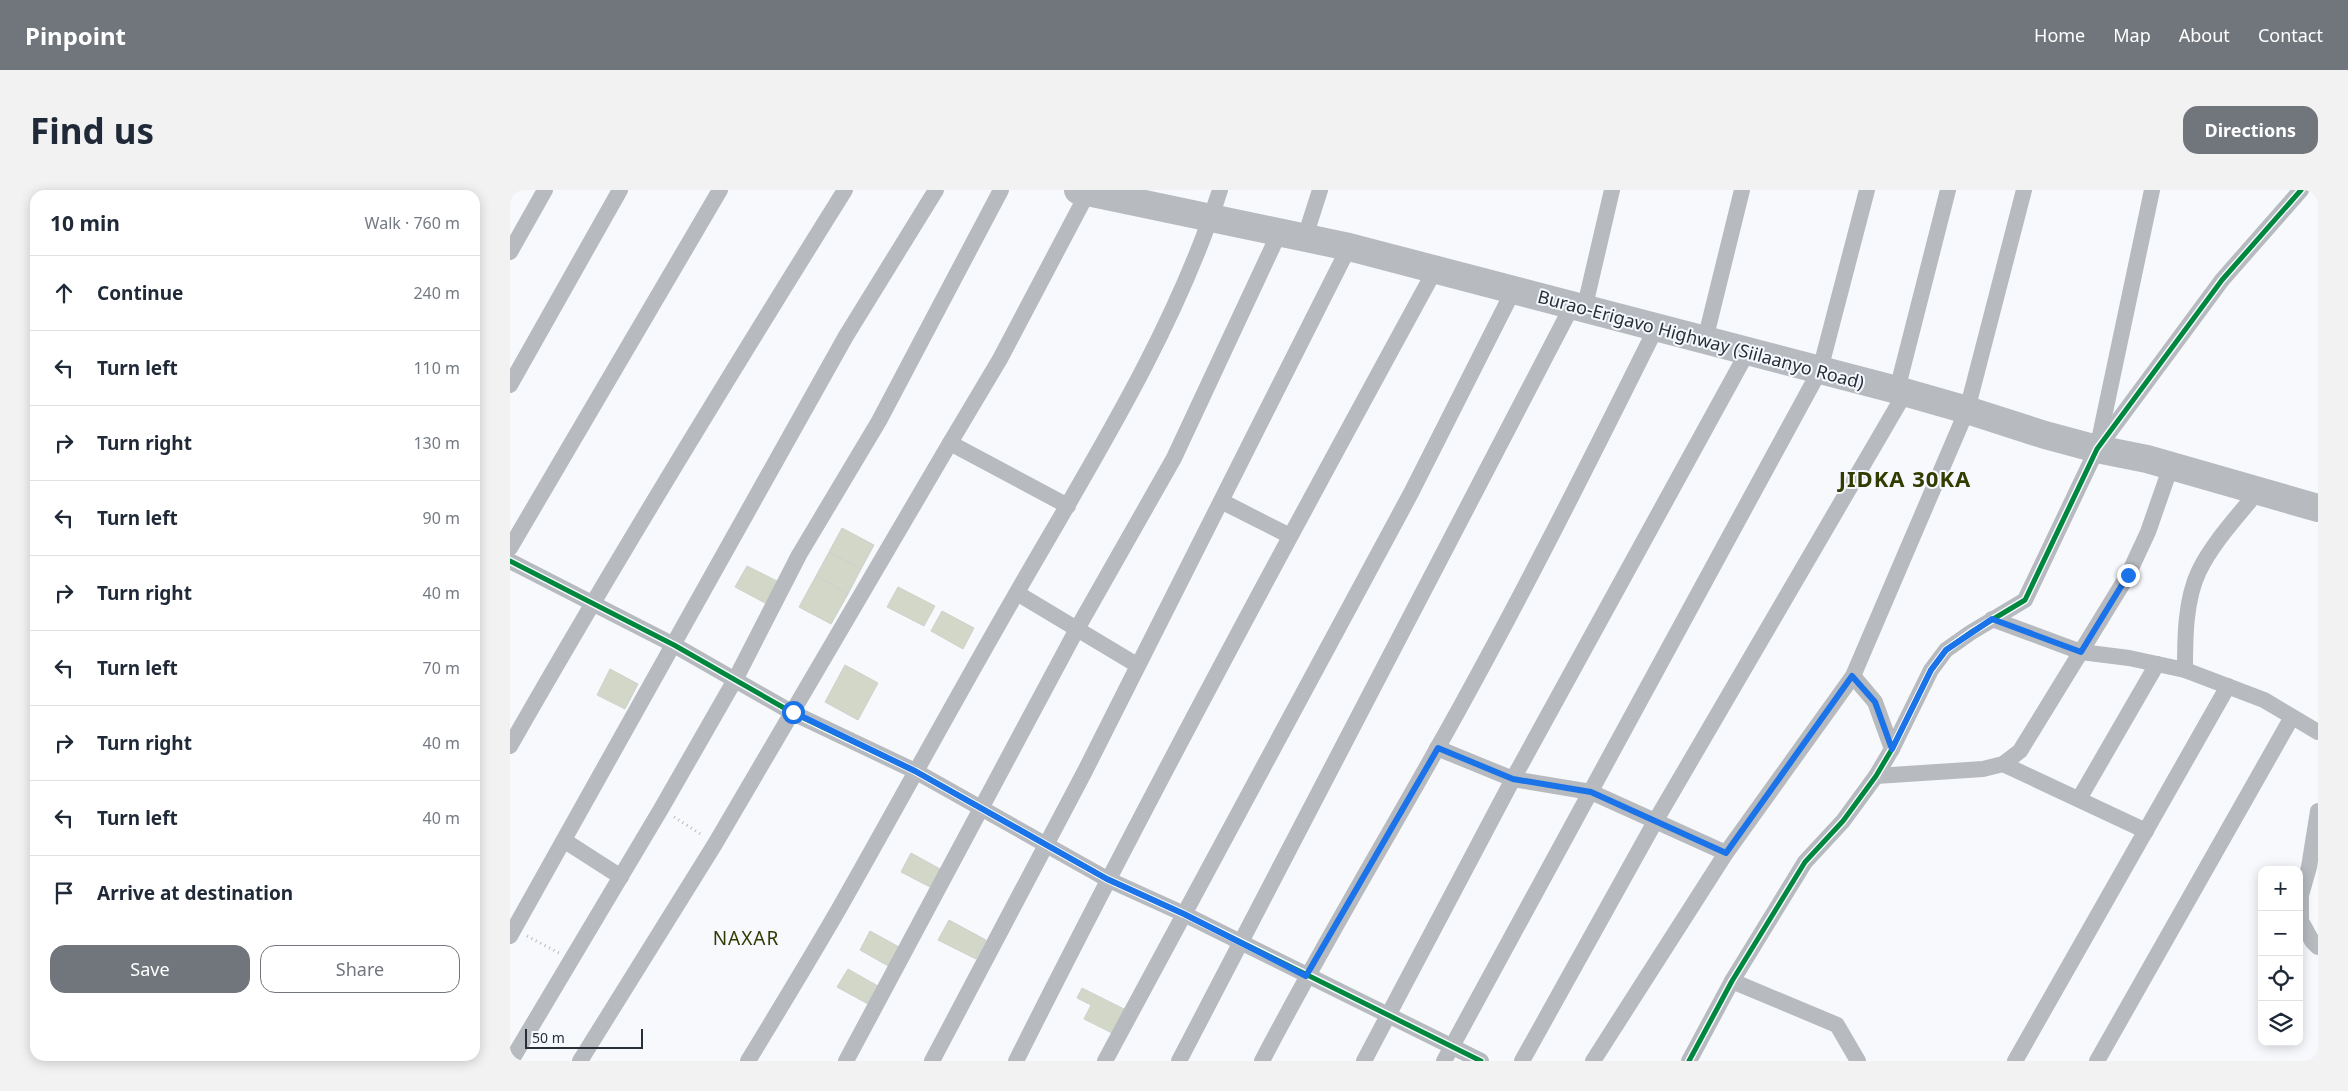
<!DOCTYPE html>
<html lang="en">
<head>
<meta charset="utf-8">
<style>
	body { margin:0; font-family:"Noto Sans",sans-serif; background:#f2f2f3; color:#1f2937 }
	.controls { position:absolute; right:15px; bottom:15px; display:grid; overflow:hidden; border-radius:10px; box-shadow:0 2px 12px #0003 }
	.controls button { width:45px; height:45px; display:grid; place-items:center; padding:0; border:0; border-bottom:1px solid #e0e1e3; background:#fff; color:#1f2937; font:25px sans-serif }
	.scale { position:absolute; left:15px; bottom:12px; width:118px; box-sizing:border-box; padding-left:5px; border:2px solid #292f39; border-top:0; font-size:14px; line-height:18px; white-space:nowrap; color:#292f39; -webkit-text-stroke:4px #f5f8fe; paint-order:stroke }
	.stop { position:absolute; width:15px; height:15px; margin:-11px; border:4px solid #1a73e8; border-radius:50%; background:#fff }
	.stop.end { background:#1a73e8; border-color:#fff; box-shadow:0 1px 5px #0008 }
	.list { margin:0; padding:0; list-style:none }
	h2 { display:flex; justify-content:space-between; align-items:center; height:65px; margin:0; padding:0 20px; font-size:21px }
	h2 small { font-size:16px; font-weight:400; color:#747a83 }
	.list li { display:grid; grid-template-columns:32px 1fr auto; gap:15px; align-items:center; box-sizing:border-box; height:75px; padding:0 20px; border-top:1px solid #e0e1e3 }
	.list b { display:block; font-size:19px; white-space:nowrap }
	.list em { font-size:16px; font-style:normal; color:#747a83 }
	.actions { display:flex; gap:10px; padding:15px 20px }
	.actions a { flex:1; padding:11px 0; border:1px solid #71767d; border-radius:15px; text-align:center; font-size:18px; color:#71767d }
	.actions .main { background:#71767d; color:#fff }
	.icon { flex:none; width:28px; height:28px; fill:none; stroke:currentColor; stroke-width:2; stroke-linecap:round; stroke-linejoin:round }
	.map { position:relative; flex:none; width:1808px; height:871px; overflow:hidden; border-radius:15px }
	header { display:flex; align-items:center; gap:30px; box-sizing:border-box; height:70px; padding:0 25px; background:#71767d; color:#fff }
	header strong { font-size:24px }
	nav { display:flex; gap:28px; margin-inline-start:auto; font-size:18px }
	.intro { display:flex; align-items:center; justify-content:space-between; box-sizing:border-box; height:120px; padding:0 30px }
	h1 { margin:0; font-size:35px }
	.button { padding:12px 22px; border-radius:15px; background:#71767d; color:#fff; font-size:18px; font-weight:700 }
	main { display:flex; gap:30px; padding:0 30px }
	aside { flex:1; background:#fff; border-radius:15px; box-shadow:0 2px 12px #0003 }
	.map>svg:first-child { display:block }
	.building { fill:#d3d7c7; stroke:#cfd1cd }
	.lines { fill:none; stroke-linecap:round; stroke-linejoin:round }
	.path { stroke:#b7b9bc; stroke-width:3; stroke-dasharray:1 4; stroke-linecap:butt }
	.minor { stroke:#b7babe; stroke-width:16 }
	.trunk { stroke:#b7babe; stroke-width:28 }
	.cycleway-casing { stroke:#f5f8fe; stroke-width:8 }
	.cycleway { stroke:#00873e; stroke-width:5 }
	.route { stroke:#1a73e8; stroke-width:6 }
	.labels { text-anchor:middle; dominant-baseline:central; stroke-width:4; stroke-linejoin:round; paint-order:stroke }
	.street-label { font-size:18px; fill:#292f39; stroke:#f5f8fe }
	.neighbourhood-label { font-size:19px; letter-spacing:1px; fill:#343b00; stroke:#f5f8fe }
	.district-label { font-size:22px; font-weight:bold; letter-spacing:1px; fill:#343b00; stroke:#f5f8fe }
</style>
</head>
<body>
<header>
<strong>Pinpoint</strong>
<nav><a>Home</a><a>Map</a><a>About</a><a>Contact</a></nav>
</header>
<div class="intro"><h1>Find us</h1><a class="button">Directions</a></div>
<main>
<aside>
<h2>10 min<small>Walk · 760 m</small></h2>
<ul class="list">
<li><svg class="icon" aria-label="ahead" viewBox="0 0 24 24"><path d="M12 20V5M6 11l6-6 6 6"/></svg><div><b>Continue</b></div><em>240 m</em></li>
<li><svg class="icon" aria-label="left" viewBox="0 0 24 24"><path d="M17 20v-9H6M10 6l-5 5 5 5"/></svg><div><b>Turn left</b></div><em>110 m</em></li>
<li><svg class="icon" aria-label="right" viewBox="0 0 24 24"><path d="M7 20v-9h11M14 6l5 5-5 5"/></svg><div><b>Turn right</b></div><em>130 m</em></li>
<li><svg class="icon" aria-label="left" viewBox="0 0 24 24"><path d="M17 20v-9H6M10 6l-5 5 5 5"/></svg><div><b>Turn left</b></div><em>90 m</em></li>
<li><svg class="icon" aria-label="right" viewBox="0 0 24 24"><path d="M7 20v-9h11M14 6l5 5-5 5"/></svg><div><b>Turn right</b></div><em>40 m</em></li>
<li><svg class="icon" aria-label="left" viewBox="0 0 24 24"><path d="M17 20v-9H6M10 6l-5 5 5 5"/></svg><div><b>Turn left</b></div><em>70 m</em></li>
<li><svg class="icon" aria-label="right" viewBox="0 0 24 24"><path d="M7 20v-9h11M14 6l5 5-5 5"/></svg><div><b>Turn right</b></div><em>40 m</em></li>
<li><svg class="icon" aria-label="left" viewBox="0 0 24 24"><path d="M17 20v-9H6M10 6l-5 5 5 5"/></svg><div><b>Turn left</b></div><em>40 m</em></li>
<li><svg class="icon" aria-label="arrive" viewBox="0 0 24 24"><path d="M6 21V4h12l-3 4 3 4H6"/></svg><div><b>Arrive at destination</b></div></li>
</ul>
<div class="actions"><a class="main">Save</a><a>Share</a></div>
</aside>
<div class="map">
<svg width="1808" height="871" viewBox="0 0 1808 871">
	<rect width="100%" height="100%" fill="#f7f9fc"/>
	<g class="building">
		<path d="M332 338 364 355 351 379 319 362Z"/>
		<path d="M319 362 351 379 338 404 306 386Z"/>
		<path d="M237 376 269 392 257 414 225 397Z"/>
		<path d="M306 386 338 404 321 434 289 417Z"/>
		<path d="M388 397 425 416 414 436 377 417Z"/>
		<path d="M432 421 464 438 453 459 421 441Z"/>
		<path d="M335 475 368 493 348 530 315 512Z"/>
		<path d="M100 479 128 494 115 519 87 505Z"/>
		<path d="M401 663 432 680 422 698 391 682Z"/>
		<path d="M439 730 476 750 466 769 428 750Z"/>
		<path d="M360 741 391 758 380 777 350 760Z"/>
		<path d="M338 779 368 796 358 814 327 797Z"/>
		<path d="M572 798 614 819 602 843 574 829 581 815 567 808Z"/>
	</g>
	<g class="lines">
		<g class="path">
			<path d="M164 627 192 645"/>
			<path d="M17 746 49 763"/>
		</g>
		<g class="minor">
			<path d="M795 47 810 0"/>
			<path d="M0 62 35 0"/>
			<path d="M1074 120 1102 0"/>
			<path d="M1195 150 1232 0"/>
			<path d="M0 195 110 0"/>
			<path d="M1387 200 1438 0"/>
			<path d="M440 253 490 169 578 2"/>
			<path d="M1588 255 1642 0"/>
			<path d="M713 312 780 346"/>
			<path d="M0 358 210 0"/>
			<path d="M0 371 164 455 283 523 405 581 597 689 674 724 971 871"/>
			<path d="M507 403 627 475"/>
			<path d="M1482 429 1571 462 1619 468 1675 480 1754 510 1808 542"/>
			<path d="M1675 480C1675 449 1675 410 1689 381 1703 352 1728 326 1748 301"/>
			<path d="M1343 486 1365 512 1382 559"/>
			<path d="M0 556C107 368 220 184 335 0"/>
			<path d="M927 558 1003 589 1081 602 1216 663"/>
			<path d="M1493 574 1636 641"/>
			<path d="M1366 586 1473 579 1493 574 1510 561 1618 385 1638 342 1661 276"/>
			<path d="M1569 609 1647 474"/>
			<path d="M1808 621 1799 677 1791 705V731L1802 751 1808 757"/>
			<path d="M55 651 111 687"/>
			<path d="M0 746 336 146 426 0"/>
			<path d="M1222 791 1327 835 1348 871"/>
			<path d="M1 871 151 619 226 488 289 365 369 231 491 0"/>
			<path d="M70 871 205 654 440 253 558 316"/>
			<path d="M238 871C269 820 300 769 330 717 389 613 446 508 506 404 580 275 664 143 710 0"/>
			<path d="M336 871 567 439 664 268 770 41"/>
			<path d="M422 871 575 581 839 57"/>
			<path d="M506 871C640 604 782 342 925 80"/>
			<path d="M595 871 901 303 1003 101"/>
			<path d="M669 871 1062 116"/>
			<path d="M752 871C807 765 869 662 928 557 1005 420 1076 279 1146 138"/>
			<path d="M854 871 1003 589 1238 161"/>
			<path d="M934 871 1310 180 1357 0"/>
			<path d="M1012 871 1146 630 1395 203"/>
			<path d="M1083 871 1216 663 1343 486 1457 220 1514 0"/>
			<path d="M1179 871 1222 791 1295 672 1333 631 1366 586 1382 559 1421 480 1436 460 1460 443 1515 410 1587 259 1712 90 1791 0"/>
			<path d="M1505 871 1718 496"/>
			<path d="M1587 871 1782 527"/>
		</g>
		<path class="trunk" d="M568 0 839 57 1387 200 1457 220 1535 245 1587 259 1637 269 1808 318"/>
		<defs>
			<g id="cycleway">
				<path d="M0 371 164 455 283 523 405 581 597 689 674 724 971 871"/>
				<path d="M1179 871 1222 791 1295 672 1333 631 1366 586 1382 559 1421 480 1436 460 1460 443 1515 410 1587 259 1712 90 1791 0"/>
			</g>
		</defs>
		<use href="#cycleway" class="cycleway-casing"/>
		<use href="#cycleway" class="cycleway"/>
	</g>
	<g class="lines">
		<path class="route" d="M283 522 405 581 597 689 674 724 796 786 928 558 1003 589 1081 602 1216 663 1342 486 1365 512 1382 559 1421 480 1436 460 1482 429 1571 462 1618 385"/>
	</g>
	<g class="labels">
		<g class="street-label">
			<text transform="translate(1191 149) rotate(15)">Burao-Erigavo Highway (Siilaanyo Road)</text>
		</g>
		<g class="neighbourhood-label">
			<text x="236" y="748">NAXAR</text>
		</g>
		<g class="district-label">
			<text x="1395" y="288">JIDKA 30KA</text>
		</g>
	</g>
</svg>
<div class="controls">
<button>+</button>
<button>−</button>
<button><svg class="icon" aria-label="locate" viewBox="0 0 24 24"><circle cx="12" cy="12" r="6"/><path d="M12 2v4M12 18v4M2 12h4M18 12h4"/></svg></button>
<button><svg class="icon" aria-label="layers" viewBox="0 0 24 24"><path d="M12 4l9 5-9 5-9-5zM3 14l9 5 9-5"/></svg></button>
</div>
<div class="scale">50 m</div>
<div class="stop" style="left:283px;top:522px"></div>
<div class="stop end" style="left:1618px;top:385px"></div>
</div>
</main>
</body>
</html>
